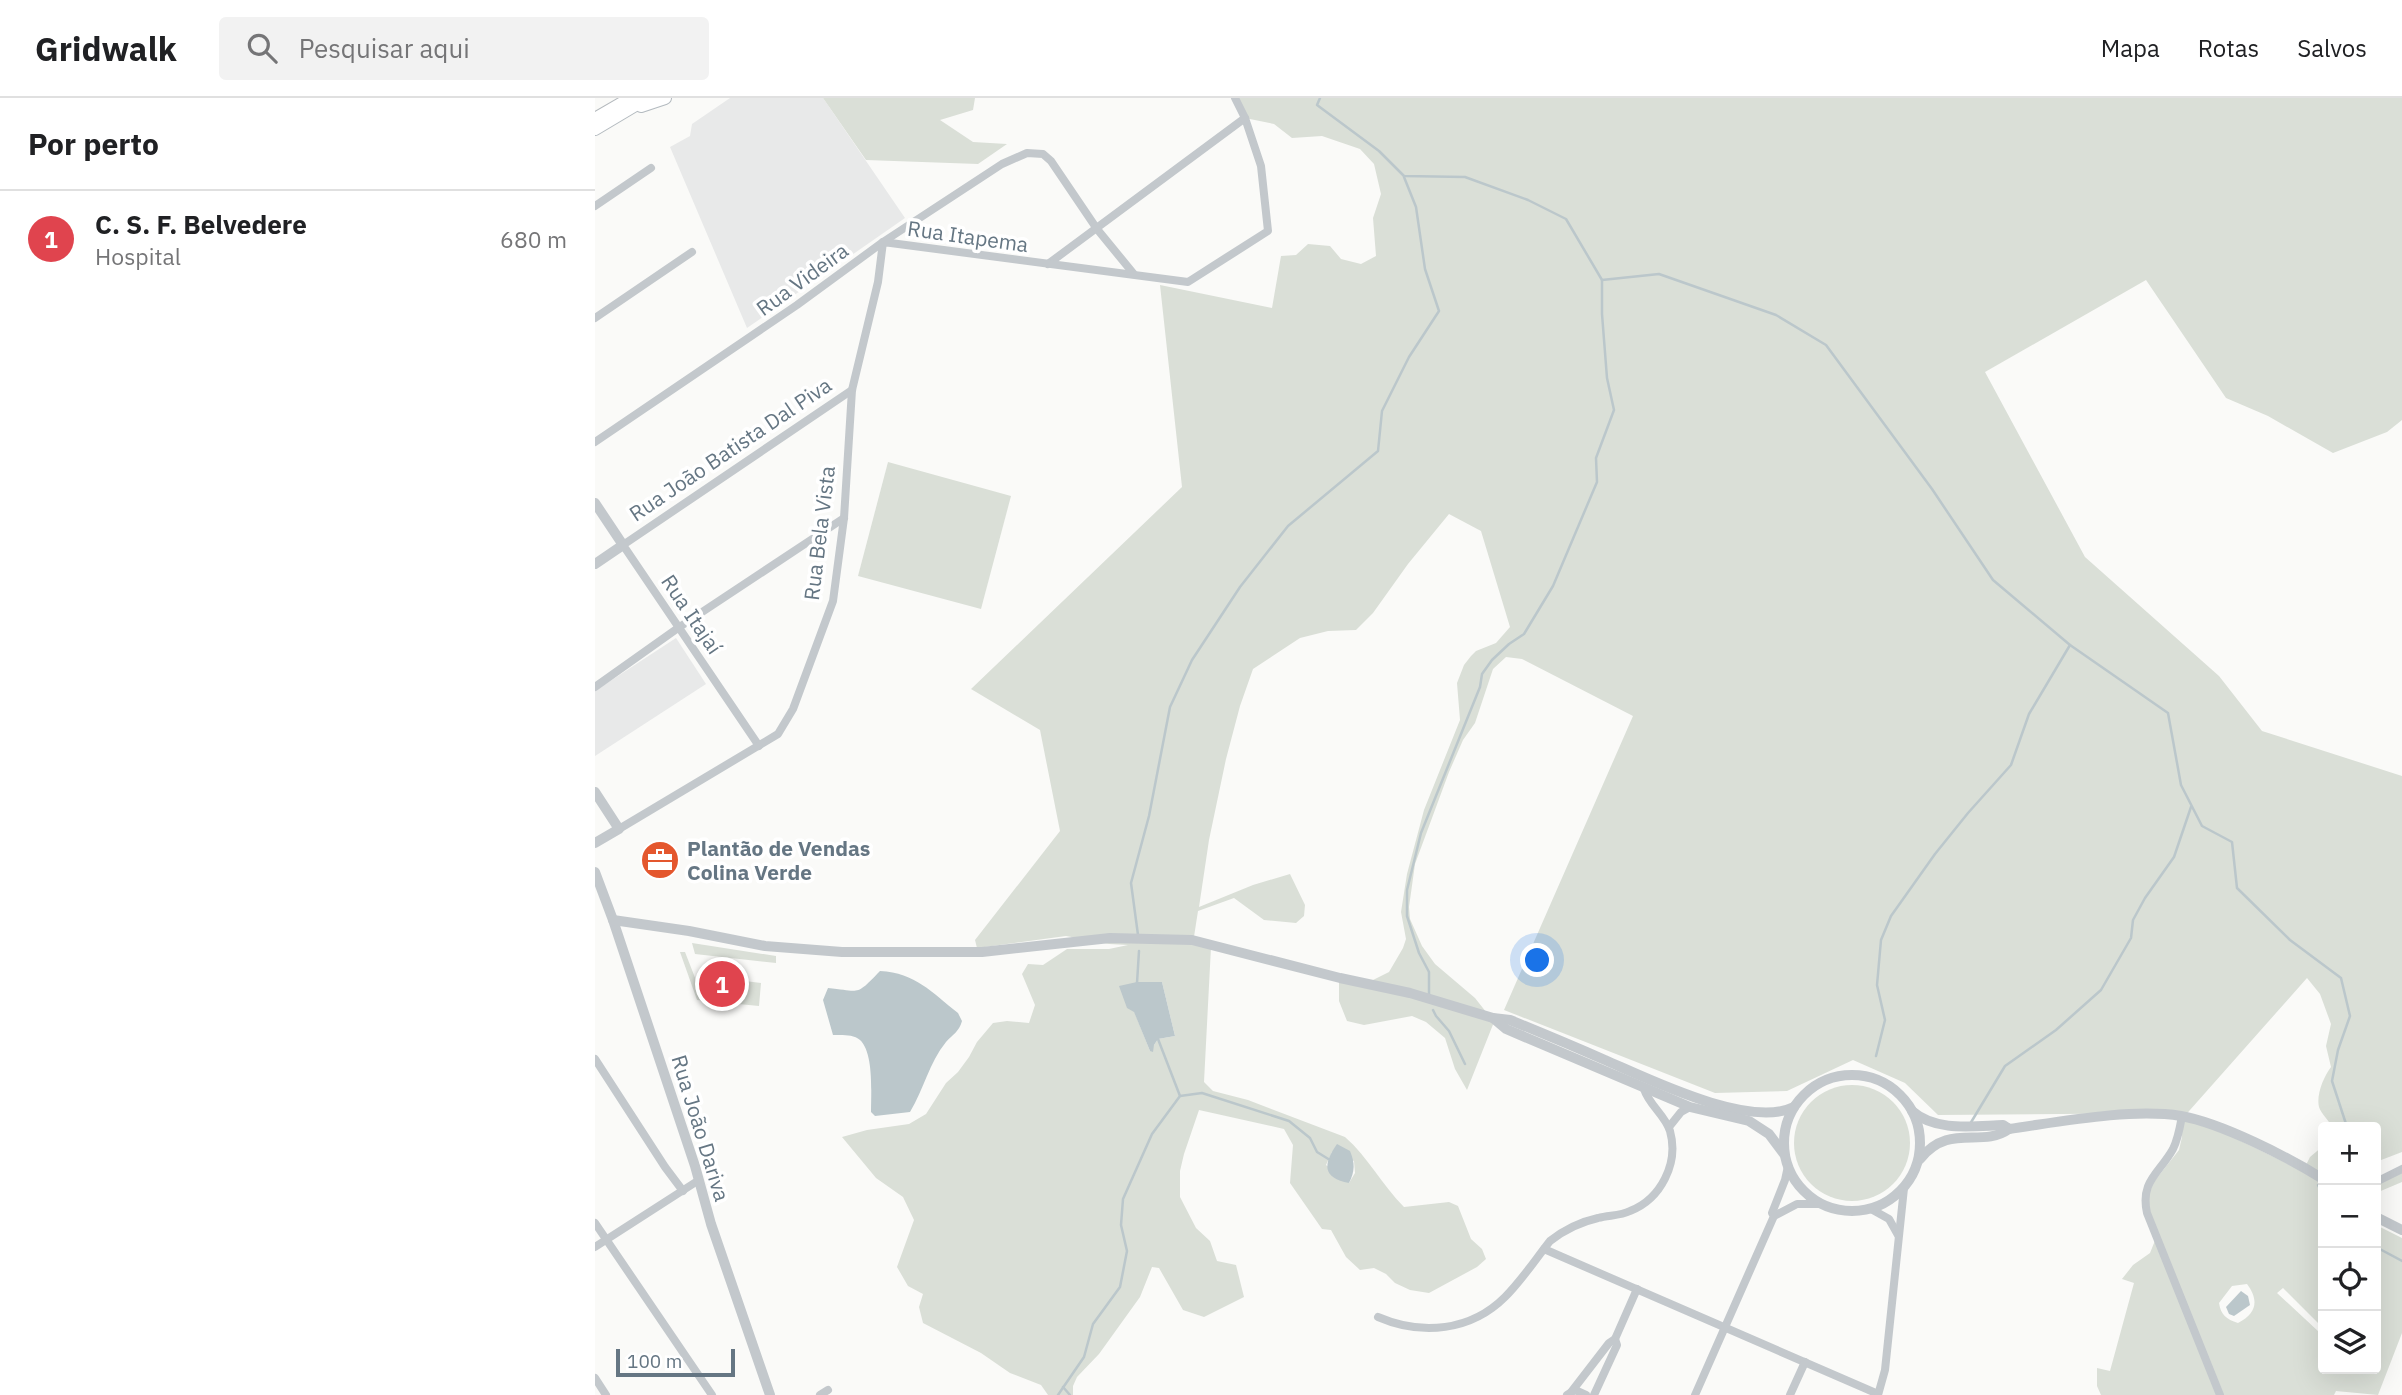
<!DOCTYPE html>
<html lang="pt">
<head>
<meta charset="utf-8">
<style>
	body { margin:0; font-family:"IBM Plex Sans",sans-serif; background:#f2f2f2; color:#202124 }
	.controls { position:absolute; right:21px; bottom:21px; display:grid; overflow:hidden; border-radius:7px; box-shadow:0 7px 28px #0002 }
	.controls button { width:63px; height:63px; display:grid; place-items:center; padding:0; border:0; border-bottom:2px solid #e0e0e0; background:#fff; color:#202124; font:35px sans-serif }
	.scale { position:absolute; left:21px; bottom:18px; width:119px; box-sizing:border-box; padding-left:7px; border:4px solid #657683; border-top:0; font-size:19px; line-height:24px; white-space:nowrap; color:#657683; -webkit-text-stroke:5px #fff; paint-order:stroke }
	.you { position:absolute; left:943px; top:863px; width:24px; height:24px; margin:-18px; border:5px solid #fff; border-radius:50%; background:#1a73e8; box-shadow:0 0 0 10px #1a73e833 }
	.badge { display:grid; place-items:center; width:46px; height:46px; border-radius:50%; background:#2563eb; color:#fff; font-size:23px; font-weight:700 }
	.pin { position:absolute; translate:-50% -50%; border:4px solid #fff; box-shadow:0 2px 7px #0006 }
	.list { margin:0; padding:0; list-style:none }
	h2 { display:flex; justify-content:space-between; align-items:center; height:91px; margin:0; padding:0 28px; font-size:30px }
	h2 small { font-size:23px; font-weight:400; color:#757577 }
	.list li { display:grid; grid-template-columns:46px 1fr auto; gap:21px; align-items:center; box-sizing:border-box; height:98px; padding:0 28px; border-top:2px solid #e0e0e0 }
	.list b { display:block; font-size:26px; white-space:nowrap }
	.list p { margin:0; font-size:23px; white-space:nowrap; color:#757577 }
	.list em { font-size:23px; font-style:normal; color:#757577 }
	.icon { flex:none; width:38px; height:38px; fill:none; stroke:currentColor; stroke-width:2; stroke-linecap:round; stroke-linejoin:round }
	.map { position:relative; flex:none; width:1807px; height:1297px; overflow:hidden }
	header { display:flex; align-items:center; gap:42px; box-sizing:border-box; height:98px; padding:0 35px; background:#fff; border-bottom:2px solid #e0e0e0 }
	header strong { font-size:33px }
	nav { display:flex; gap:38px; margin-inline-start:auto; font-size:24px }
	.search { width:490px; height:63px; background:#f2f2f2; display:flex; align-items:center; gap:18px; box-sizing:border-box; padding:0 24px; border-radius:7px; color:#757577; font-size:26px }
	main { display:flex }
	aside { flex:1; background:#fff }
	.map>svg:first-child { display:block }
	.built { fill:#e8e9e9 }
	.green { fill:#dadfd7; fill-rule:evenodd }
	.water { fill:#bbc7cb }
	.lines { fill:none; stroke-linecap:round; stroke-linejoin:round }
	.stream { stroke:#bbc7cb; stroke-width:2.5 }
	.secondary-casing { stroke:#b3babf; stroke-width:14 }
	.trunk-casing { stroke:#b4b9bd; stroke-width:16 }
	.minor { stroke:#c3c8cc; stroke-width:8 }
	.tertiary { stroke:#c3c8cc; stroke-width:10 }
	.secondary { stroke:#fff; stroke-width:12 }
	.trunk { stroke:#fff; stroke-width:14 }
	.labels { text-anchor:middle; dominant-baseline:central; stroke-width:7; stroke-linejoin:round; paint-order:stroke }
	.street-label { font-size:21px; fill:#657683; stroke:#fff }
	.poi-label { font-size:21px; font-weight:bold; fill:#657683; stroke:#fff; text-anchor:start }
</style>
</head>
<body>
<header>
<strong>Gridwalk</strong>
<div class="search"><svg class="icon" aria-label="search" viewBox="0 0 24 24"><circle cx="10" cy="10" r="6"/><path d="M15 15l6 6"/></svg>Pesquisar aqui</div>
<nav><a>Mapa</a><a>Rotas</a><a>Salvos</a></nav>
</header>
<main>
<aside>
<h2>Por perto<small></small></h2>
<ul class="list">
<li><span class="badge" style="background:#e0444e">1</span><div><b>C. S. F. Belvedere</b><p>Hospital</p></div><em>680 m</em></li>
</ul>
</aside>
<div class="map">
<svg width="1807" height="1297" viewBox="0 0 1807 1297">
	<rect width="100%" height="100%" fill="#fafaf8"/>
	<g class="built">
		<path d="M135 0H228L310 120 152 230 75 49 95 38 97 26Z"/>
		<path d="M81 540 111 586 0 658V593Z"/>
	</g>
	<g class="green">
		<path d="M228 0H380L378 12 345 22 378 44 412 46 383 66 271 62Z"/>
		<path d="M640 0H1807V322L1792 334 1738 355 1673 318 1631 300 1551 182 1390 274 1490 459 1624 578 1667 633 1807 678V1054L1781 1064V1029H1737C1734 1022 1726 1016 1724 1009 1721 997 1729 978 1736 969L1731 948 1736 926 1725 896 1712 880 1587 1021 1627 1034 1708 1073 1715 1059 1728 1048V1224L1725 1227 1688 1190 1682 1195 1724 1234 1728 1231V1271H1781V1127L1807 1140V1235L1783 1297 1741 1293 1739 1297H1506L1502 1288V1270L1515 1273 1539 1185 1527 1181 1538 1167 1555 1155 1561 1140 1551 1116 1554 1090 1584 1052 1587 1039 1585 1015 1343 1017 1310 985 1258 962 1192 993 1120 995 909 912 1038 618 927 561 911 559 898 571 880 625 868 642 854 674 820 766 814 809 815 821 827 848 840 866 880 900 899 924 872 992 860 971 850 940 831 924 817 918 769 927 752 923 744 903V883L778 882 794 874 808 850 811 841 806 814 812 776 829 712 865 622 862 585 869 567 876 558 881 553 901 545 915 529 886 433 854 416 813 466 778 515 761 532 733 533 705 540 658 571 645 608 631 661 614 742 604 809 658 787 695 776 710 807 709 818 701 825 669 822 639 800 603 813 598 845 616 849 609 984 618 993 653 1002 750 1039C773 1059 787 1087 809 1109L854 1104 863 1108 876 1141 887 1151 891 1161 882 1169 834 1195 815 1192 800 1185 791 1176 779 1170 765 1172 751 1159 736 1132 727 1131 695 1085 698 1047 689 1031 604 1012 589 1056 585 1073V1099L601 1130 615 1143 622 1163 641 1167 649 1199 609 1219 588 1212 564 1170 557 1169 545 1199 504 1256 482 1279 478 1288V1297H453L446 1287 415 1275 386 1255 328 1225 324 1209 328 1196 313 1188 302 1169 319 1122 308 1099 281 1080 247 1039 272 1032 314 1026 331 1016 351 985 363 974 374 959 382 944 398 925 412 923 434 925 440 907 427 876 433 866 448 867 472 851H514L533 847 514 846 471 838 382 850 380 842 465 733 445 632 376 591 587 389 565 187 677 210 686 158 701 157 713 146 735 148 746 161 766 166 781 158 778 120 786 96 779 66 765 51 727 38 697 40 679 26 650 20ZM542 884H567L580 938 563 941 555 953 539 913ZM737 1054 759 1063 760 1075 754 1085 731 1067ZM1652 1186C1664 1202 1662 1215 1643 1225 1631 1221 1626 1217 1624 1205L1637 1188Z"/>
		<path d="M293 364 416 398 386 511 263 478Z"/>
		<path d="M97 845 181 858V865L100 856Z"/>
		<path d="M85 854H90L104 890 139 894V897L149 898 150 883 166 885 164 908 102 902Z"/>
		<circle cx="1257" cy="1045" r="58"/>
		<path d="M1807 1068V1084L1781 1095V1080Z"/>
	</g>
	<g class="water">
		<path d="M285 873C321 875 336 894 363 915L367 923C364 934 358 936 351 944 334 965 329 991 315 1014L280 1018 276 1014C276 995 279 955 265 942 258 936 247 937 238 937L228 902 233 890C266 893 260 899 285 873Z"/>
		<path d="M542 884H567L580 938 563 941 559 947 558 954 555 953 539 914 532 910 524 888Z"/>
		<path d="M742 1046 755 1053C760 1065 760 1073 754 1085 727 1080 728 1066 742 1046Z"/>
		<path d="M1646 1193 1653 1198 1655 1207 1639 1218 1634 1216 1631 1209Z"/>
	</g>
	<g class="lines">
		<g class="stream">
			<path d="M725 0 722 7 784 53 809 78 870 79 933 102 971 121 1007 182 1064 176 1181 217 1231 247 1337 391 1398 482 1475 547 1573 615 1586 687 1607 728 1637 744 1642 790 1695 842 1746 880 1755 918 1743 952 1737 983 1752 1029"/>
			<path d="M543 837 536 785 554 718 575 609 597 562 645 489 693 428 783 353 787 313 814 259 844 213 830 171 821 109 809 79"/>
			<path d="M542 885 544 853"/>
			<path d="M834 896V874L824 855 812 818V792L826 735 885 589 887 576 897 562 914 546 929 536 958 488 1002 384 1001 360 1019 312 1012 280 1007 216V182"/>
			<path d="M838 912 841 918 854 933 870 966"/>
			<path d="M1281 958 1290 922 1282 887 1286 842 1296 818 1340 756 1373 715 1416 667 1434 616 1475 547"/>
			<path d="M585 998 607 995 694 1023 715 1040 722 1054 735 1062"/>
			<path d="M1375 1026 1410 968 1461 932 1506 892 1536 840 1538 822 1550 800 1579 759 1596 709"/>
			<path d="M1723 1087 1728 1097"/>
			<path d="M1781 1149 1807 1163"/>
			<path d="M468 1289 475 1297"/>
			<path d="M463 1297 489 1259 498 1226 525 1189 532 1153 526 1127 528 1101 557 1036 585 998 563 941"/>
		</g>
		<defs>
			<g id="secondary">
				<path d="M46 8 70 0"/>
				<path d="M0 31 52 0"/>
			</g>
			<path id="trunk" d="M0 22 38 0"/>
		</defs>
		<use href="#secondary" class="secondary-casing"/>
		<use href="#trunk" class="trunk-casing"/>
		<g class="minor">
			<path d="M0 108 56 70"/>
			<path d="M453 166 650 20"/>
			<path d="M0 220 97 154"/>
			<path d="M0 344 202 207 288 144 407 66 432 55 448 56 456 63 502 131 538 175"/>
			<path d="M0 589 83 530 249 420"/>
			<path d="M164 648 28 447 257 292"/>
			<path d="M24 731 183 636 198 611 238 503 249 420 257 292 283 184 288 144 593 184 673 133 666 68 650 20 640 0"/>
			<path d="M0 961 70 1069 88 1093"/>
			<path d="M1587 1018C1585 1029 1583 1041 1578 1051 1564 1076 1545 1083 1552 1115L1625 1297"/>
			<path d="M1074 1029 1086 1014 1095 1009"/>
			<path d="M1781 1084 1807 1071"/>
			<path d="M1276 1111 1294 1121 1303 1137"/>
			<path d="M1179 1118 1202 1106H1226"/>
			<path d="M0 1125 117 1297"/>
			<path d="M0 1149 104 1082"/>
			<path d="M949 1151 1283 1296"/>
			<path d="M783 1219C827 1238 876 1233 910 1199 927 1182 940 1162 955 1143 969 1132 985 1124 1003 1120 1014 1117 1025 1118 1035 1113 1066 1101 1084 1065 1075 1033 1070 1017 1054 1007 1049 991"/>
			<path d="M0 1280 11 1297"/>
			<path d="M977 1293 1014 1245 1020 1241"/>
			<path d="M225 1297 233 1292"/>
			<path d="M972 1297 980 1292 991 1297"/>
			<path d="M999 1297 1022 1247 1020 1241 1042 1191"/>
			<path d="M1100 1297 1179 1118 1177 1115 1190 1082 1193 1068"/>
			<path d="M1195 1297 1210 1264"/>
			<path d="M1283 1297 1290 1272 1309 1090"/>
		</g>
		<g class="tertiary">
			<path d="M0 405 28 447 0 466"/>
			<path d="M0 694 24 731 0 745"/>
			<path d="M0 774 18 822 100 1068 116 1126 175 1297"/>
			<path d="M18 822 94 833 170 848 247 854H387L515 840 597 842 745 880 815 895 898 920 915 922C947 935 978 948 1010 962 1054 981 1154 1031 1199 1009"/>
			<path d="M898 920 911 931 1095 1009 1154 1023 1174 1036 1189 1056"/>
			<circle cx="1257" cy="1045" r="68"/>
			<path d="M1317 1013C1341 1034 1378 1028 1408 1027L1414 1031C1464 1024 1535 1010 1586 1018 1626 1025 1693 1059 1728 1081"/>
			<path d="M1325 1061C1355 1024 1386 1051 1414 1031"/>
			<path d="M1781 1119 1807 1132"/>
		</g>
		<use href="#secondary" class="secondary"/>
		<use href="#trunk" class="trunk"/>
	</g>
	<defs>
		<symbol id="office-disc" viewBox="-11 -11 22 22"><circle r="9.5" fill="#e4572e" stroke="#fff"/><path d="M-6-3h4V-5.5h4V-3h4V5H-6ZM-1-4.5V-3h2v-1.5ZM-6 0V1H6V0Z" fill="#fff"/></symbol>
	</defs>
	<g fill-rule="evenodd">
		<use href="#office-disc" x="43" y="740" width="44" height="44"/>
	</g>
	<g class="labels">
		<g class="street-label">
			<text transform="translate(373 138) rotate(8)">Rua Itapema</text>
			<text transform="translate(207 181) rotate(-36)">Rua Videira</text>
			<text transform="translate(135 351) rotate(-34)">Rua João Batista Dal Piva</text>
			<text transform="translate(224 435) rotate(-83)">Rua Bela Vista</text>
			<text transform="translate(97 516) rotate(56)">Rua Itajaí</text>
			<text transform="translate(106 1030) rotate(73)">Rua João Dariva</text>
		</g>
		<g class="poi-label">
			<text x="92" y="750">Plantão de Vendas<tspan x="92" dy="24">Colina Verde</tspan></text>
		</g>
	</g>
</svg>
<div class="controls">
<button>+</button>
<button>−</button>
<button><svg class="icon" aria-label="locate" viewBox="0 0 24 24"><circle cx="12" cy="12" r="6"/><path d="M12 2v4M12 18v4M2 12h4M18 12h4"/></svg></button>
<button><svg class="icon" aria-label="layers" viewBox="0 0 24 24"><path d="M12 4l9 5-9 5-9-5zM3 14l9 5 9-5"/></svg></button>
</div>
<div class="scale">100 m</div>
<div class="you"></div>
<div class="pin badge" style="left:127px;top:886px;background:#e0444e">1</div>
</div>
</main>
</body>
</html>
